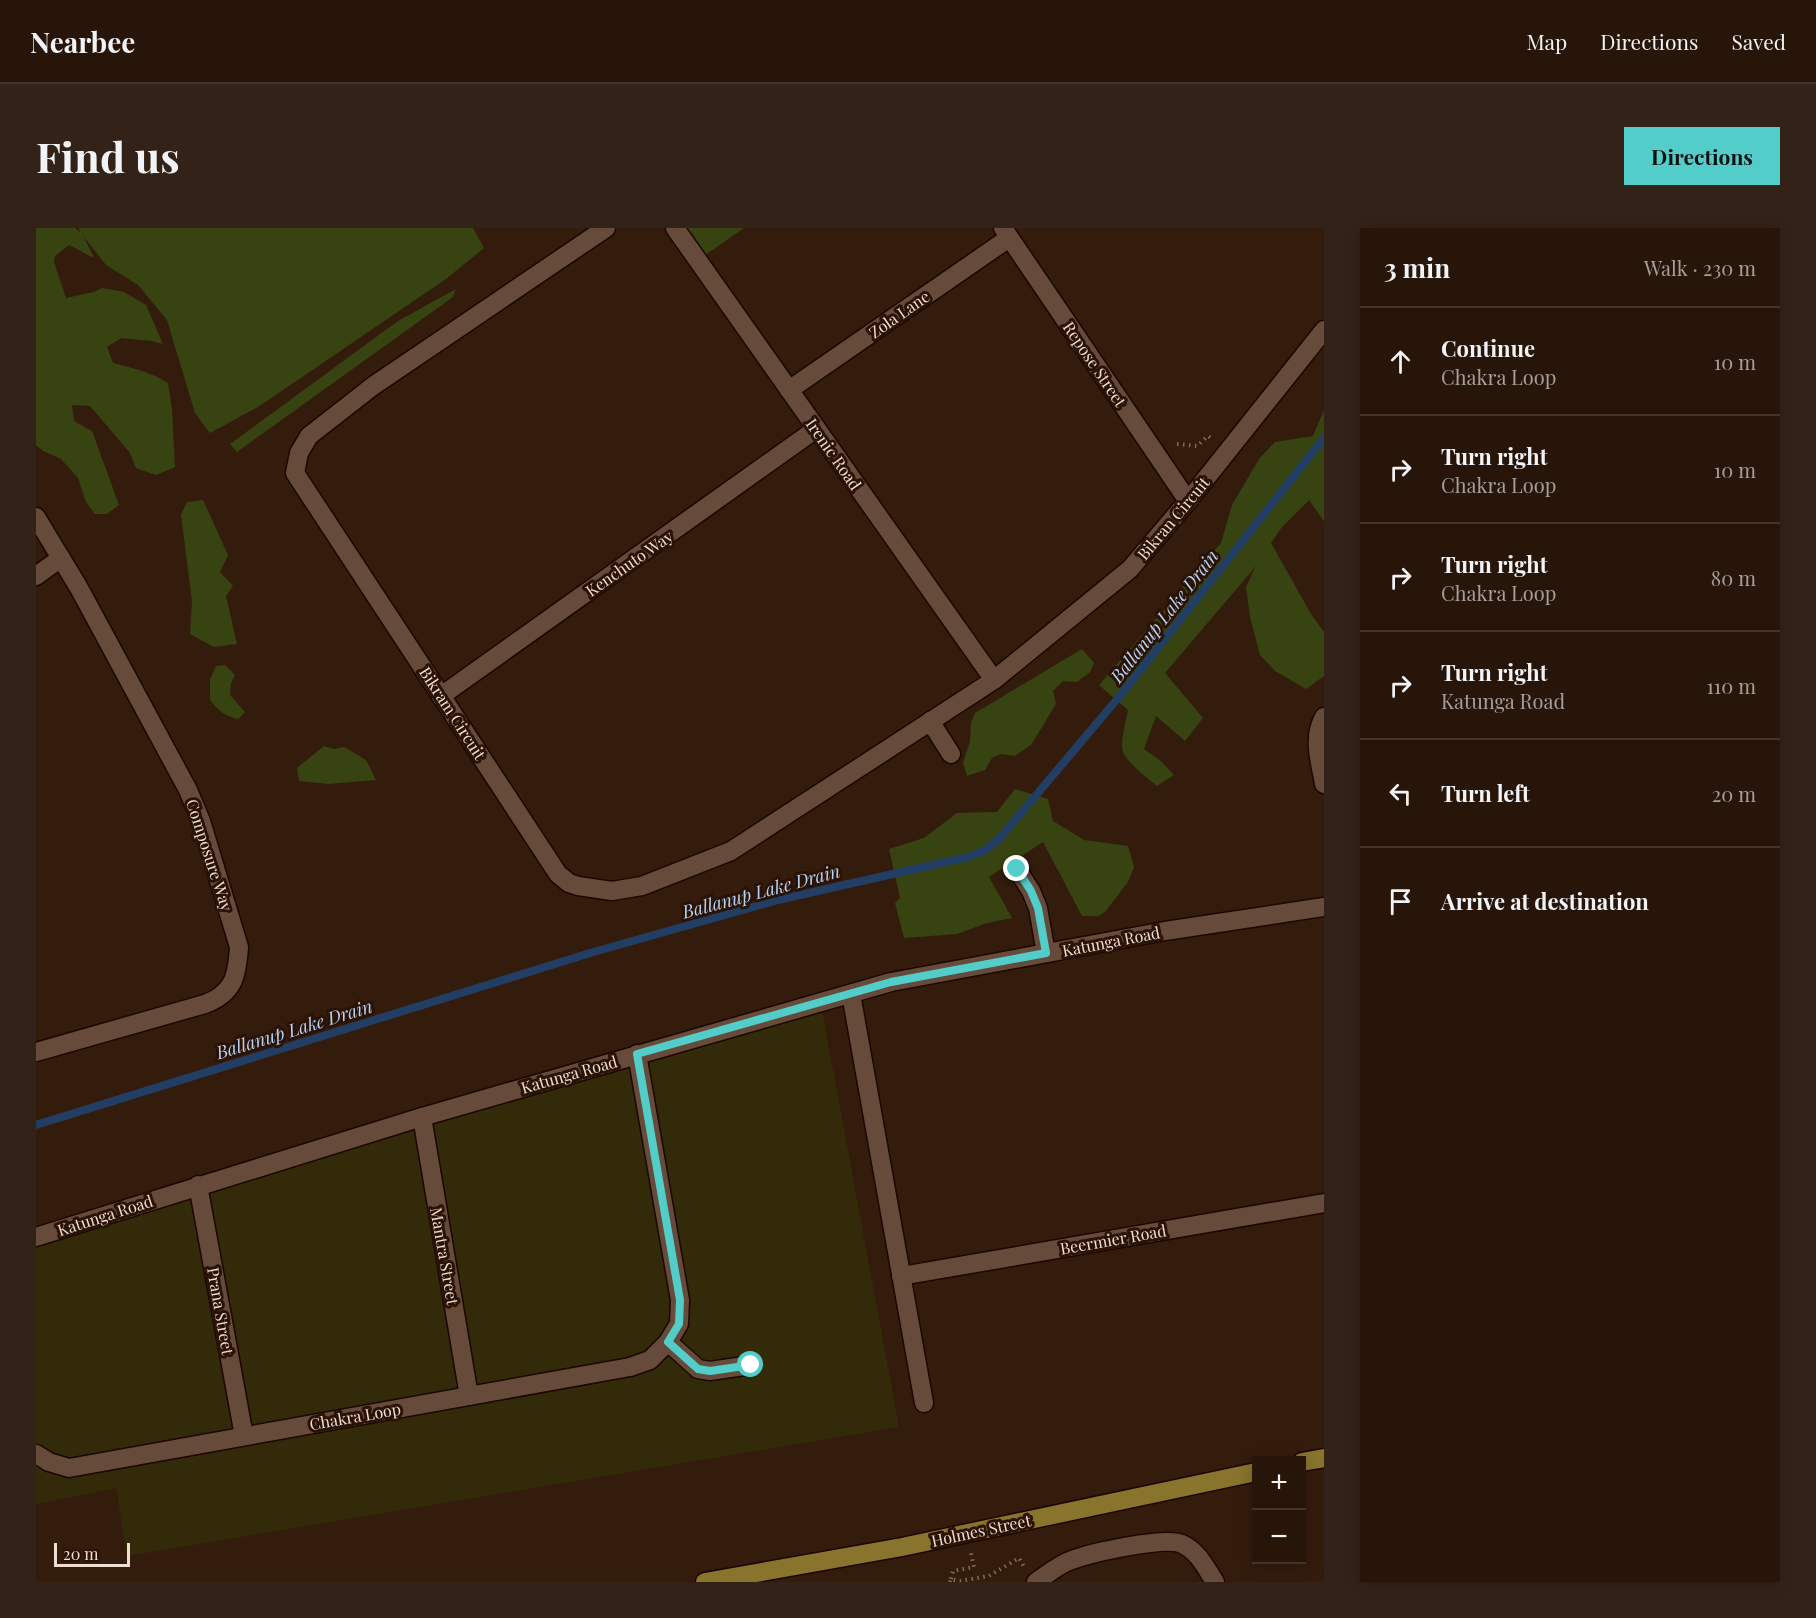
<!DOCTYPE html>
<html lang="en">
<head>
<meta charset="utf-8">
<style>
	body { margin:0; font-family:"Playfair Display",serif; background:#332218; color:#f1f3f6 }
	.controls { position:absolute; right:18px; bottom:18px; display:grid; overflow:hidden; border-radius:0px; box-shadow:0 3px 15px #0003 }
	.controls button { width:54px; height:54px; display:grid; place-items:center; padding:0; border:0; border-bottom:2px solid #43342b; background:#27150a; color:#f1f3f6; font:30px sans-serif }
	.scale { position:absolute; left:18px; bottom:15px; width:76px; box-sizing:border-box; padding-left:6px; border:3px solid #eeddd3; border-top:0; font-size:16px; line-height:21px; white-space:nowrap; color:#eeddd3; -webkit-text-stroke:4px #2a1304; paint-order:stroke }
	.stop { position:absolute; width:18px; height:18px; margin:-14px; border:4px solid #53cdc9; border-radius:50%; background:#fff }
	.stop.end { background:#53cdc9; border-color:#fff; box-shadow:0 2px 6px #0008 }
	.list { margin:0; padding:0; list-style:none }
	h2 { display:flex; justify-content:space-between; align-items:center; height:78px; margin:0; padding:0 24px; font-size:26px }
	h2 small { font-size:20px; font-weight:400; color:#a49f9c }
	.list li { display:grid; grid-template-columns:39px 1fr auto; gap:18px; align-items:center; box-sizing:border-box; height:108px; padding:0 24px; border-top:2px solid #43342b }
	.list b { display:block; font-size:22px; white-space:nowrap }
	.list p { margin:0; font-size:20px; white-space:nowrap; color:#a49f9c }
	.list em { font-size:20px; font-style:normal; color:#a49f9c }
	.icon { flex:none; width:33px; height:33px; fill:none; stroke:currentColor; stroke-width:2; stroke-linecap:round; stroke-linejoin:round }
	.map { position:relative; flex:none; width:1288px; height:1354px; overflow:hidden; border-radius:0px }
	header { display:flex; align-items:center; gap:36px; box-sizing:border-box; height:84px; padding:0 30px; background:#27150a; border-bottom:2px solid #43342b }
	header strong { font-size:28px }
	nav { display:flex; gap:33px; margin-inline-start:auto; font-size:21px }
	.intro { display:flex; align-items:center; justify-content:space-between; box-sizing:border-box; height:144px; padding:0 36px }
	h1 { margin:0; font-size:42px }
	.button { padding:15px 27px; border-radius:0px; background:#53cdc9; color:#111; font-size:21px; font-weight:700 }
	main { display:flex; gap:36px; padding:0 36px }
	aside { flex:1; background:#27150a; border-radius:0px; box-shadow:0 3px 15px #0003 }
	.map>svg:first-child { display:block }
	.green { fill:#374411 }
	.sand { fill:#322a08 }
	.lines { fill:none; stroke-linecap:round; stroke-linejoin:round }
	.stream { stroke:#233e64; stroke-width:8 }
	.minor-casing { stroke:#1b0600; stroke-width:21 }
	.major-casing { stroke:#1b0600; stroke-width:21 }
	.path { stroke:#816c5f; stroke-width:4; stroke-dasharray:1.5 4.5; stroke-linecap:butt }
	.minor { stroke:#664a3a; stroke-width:18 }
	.major { stroke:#89742d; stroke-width:18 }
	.route { stroke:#53cdc9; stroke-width:8 }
	.labels { text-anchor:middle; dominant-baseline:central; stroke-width:6; stroke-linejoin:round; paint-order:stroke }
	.street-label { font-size:16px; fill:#eeddd3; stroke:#2a1304 }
	.water-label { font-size:18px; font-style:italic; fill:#b6d2f9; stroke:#2a1304 }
</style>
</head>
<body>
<header>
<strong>Nearbee</strong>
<nav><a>Map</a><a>Directions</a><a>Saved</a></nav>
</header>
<div class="intro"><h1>Find us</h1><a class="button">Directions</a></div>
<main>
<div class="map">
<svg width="1288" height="1354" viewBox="0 0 1288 1354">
	<rect width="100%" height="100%" fill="#341c0d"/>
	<g class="green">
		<path d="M0 0H39L44 4 43 0H437L448 20 410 51 222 179 174 205 159 185 131 92 102 57 70 37 48 9 58 30 33 17 19 28 18 34 30 70 58 64 66 60 88 64 110 77 127 116 115 113 85 110 71 119 77 135C96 140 115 144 132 155L136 181 139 239 120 247 100 240 94 225 54 178 36 177 38 193 56 203 83 277 71 286H59L50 274 42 250 25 231 7 223 0 217Z"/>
		<path d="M650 0H708L669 27Z"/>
		<path d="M420 61 417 69 201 224 194 216 362 93Z"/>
		<path d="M1288 182V293L1273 272 1246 299 1235 315 1275 386 1288 404V448L1270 461 1239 443 1224 427 1214 389 1210 359 1220 338 1129 445 1167 490 1149 513 1120 488 1108 521 1126 534 1138 547 1121 558C1113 551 1091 535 1087 524 1084 514 1090 493 1092 482L1063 457 1185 315 1196 277 1223 231 1239 214 1277 208Z"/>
		<path d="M167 272 192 327 184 344 197 358 190 368 201 416 178 419 154 406 156 373 145 287 151 274Z"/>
		<path d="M1046 421 1058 435 1054 444 1041 454 1027 453 1017 463 1020 476 995 517 979 528 965 526 956 530 949 542 931 548 927 535 934 513 935 495 939 485Z"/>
		<path d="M189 437 199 447 195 455 194 467 209 484 202 491C188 488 183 483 174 472V451L180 438Z"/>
		<path d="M288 518 298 521 308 519 330 532 340 552 292 556 263 553 261 540Z"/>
		<path d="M979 561 1012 571 1017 593 1048 612 1092 618 1098 639 1092 654 1069 684 1062 688H1046L1007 614 953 649 976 690 951 695 921 706 868 710 859 675 864 670 853 621 888 610 921 585 961 584Z"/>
	</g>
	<path class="sand" d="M783 766 863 1199 91 1328 80 1260 0 1276V1001Z"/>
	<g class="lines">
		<path class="stream" d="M0 897 554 725 742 672 936 628 949 622 963 611 1083 469 1288 210"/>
		<defs>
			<g id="minor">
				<path d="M570 0 337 158 273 208 263 225 259 245 522 646 533 655 542 658 576 663 606 658 695 623 958 452 1094 341 1152 273 1288 102"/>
				<path d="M639 0 958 452"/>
				<path d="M967 0 1152 273"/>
				<path d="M753 162 973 10"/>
				<path d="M0 289 43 360 152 562 165 593 203 719C201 748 198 765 169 776L0 824"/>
				<path d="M0 348 25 330"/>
				<path d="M405 468 780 201"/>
				<path d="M1288 489C1276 510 1284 533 1288 556"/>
				<path d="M894 493 915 526"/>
				<path d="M981 641 995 663 1002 680 1010 725"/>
				<path d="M815 766 888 1175"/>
				<path d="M386 889 433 1168"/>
				<path d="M162 957 208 1208"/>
				<path d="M0 1009 386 889 855 754 1129 703 1288 679"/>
				<path d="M865 1048 1288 975"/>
				<path d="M632 1114 662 1141 674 1143 715 1137"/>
				<path d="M0 1226 13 1234 33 1240 594 1139 614 1132 632 1114 643 1096 644 1072 601 826"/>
				<path d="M1000 1354C1012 1346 1023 1336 1036 1332 1055 1325 1129 1308 1146 1316 1162 1323 1170 1340 1179 1354"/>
			</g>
			<g id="major">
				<path d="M1266 1234 1288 1230"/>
				<path d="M669 1354 866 1319 1220 1244"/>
			</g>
		</defs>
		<use href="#minor" class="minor-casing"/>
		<use href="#major" class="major-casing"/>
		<g class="path">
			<path d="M1141 216 1161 218 1172 208 1176 211"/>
			<path d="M915 1351 917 1343 938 1339 935 1325"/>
			<path d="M914 1354 915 1351 924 1353 953 1348 983 1330 988 1339"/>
		</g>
		<use href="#minor" class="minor"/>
		<use href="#major" class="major"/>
	</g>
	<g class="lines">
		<path class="route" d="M715 1137 674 1143 662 1141 632 1114 643 1096 644 1072 601 826 855 754 1010 725 1002 680 995 663 981 641"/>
	</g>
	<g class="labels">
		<g class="street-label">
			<text transform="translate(863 86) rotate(-35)">Zola Lane</text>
			<text transform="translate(1059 136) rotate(56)">Repose Street</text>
			<text transform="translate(798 226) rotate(55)">Irenic Road</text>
			<text transform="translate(1137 290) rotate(-50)">Bikran Circuit</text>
			<text transform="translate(593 335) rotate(-35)">Kenchuto Way</text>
			<text transform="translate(417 485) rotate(57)">Bikram Circuit</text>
			<text transform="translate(174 627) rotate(72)">Composure Way</text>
			<text transform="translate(1075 713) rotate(-11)">Katunga Road</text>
			<text transform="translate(533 846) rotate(-16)">Katunga Road</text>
			<text transform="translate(69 987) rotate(-18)">Katunga Road</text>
			<text transform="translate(1077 1011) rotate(-10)">Beermier Road</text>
			<text transform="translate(409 1028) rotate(80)">Mantra Street</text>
			<text transform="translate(185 1083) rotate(80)">Prana Street</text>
			<text transform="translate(319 1188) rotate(-10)">Chakra Loop</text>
			<text transform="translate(945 1302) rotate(-12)">Holmes Street</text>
		</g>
		<g class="water-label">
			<text transform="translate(1128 388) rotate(-52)">Ballanup Lake Drain</text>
			<text transform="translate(725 663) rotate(-15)">Ballanup Lake Drain</text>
			<text transform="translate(258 801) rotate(-17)">Ballanup Lake Drain</text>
		</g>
	</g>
</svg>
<div class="controls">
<button>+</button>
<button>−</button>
</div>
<div class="scale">20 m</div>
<div class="stop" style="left:715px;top:1137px"></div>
<div class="stop end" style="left:981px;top:641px"></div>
</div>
<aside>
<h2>3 min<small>Walk · 230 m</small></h2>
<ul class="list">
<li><svg class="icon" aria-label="ahead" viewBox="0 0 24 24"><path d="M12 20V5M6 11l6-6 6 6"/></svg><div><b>Continue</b><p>Chakra Loop</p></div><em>10 m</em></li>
<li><svg class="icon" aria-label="right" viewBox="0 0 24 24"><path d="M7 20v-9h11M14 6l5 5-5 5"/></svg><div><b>Turn right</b><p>Chakra Loop</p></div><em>10 m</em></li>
<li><svg class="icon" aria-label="right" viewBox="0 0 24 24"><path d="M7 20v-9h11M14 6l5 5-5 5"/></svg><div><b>Turn right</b><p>Chakra Loop</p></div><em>80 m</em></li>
<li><svg class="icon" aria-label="right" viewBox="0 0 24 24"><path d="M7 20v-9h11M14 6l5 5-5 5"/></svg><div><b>Turn right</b><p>Katunga Road</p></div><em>110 m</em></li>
<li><svg class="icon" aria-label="left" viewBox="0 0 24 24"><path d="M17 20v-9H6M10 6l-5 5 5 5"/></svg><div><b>Turn left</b></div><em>20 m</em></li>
<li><svg class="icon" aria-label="arrive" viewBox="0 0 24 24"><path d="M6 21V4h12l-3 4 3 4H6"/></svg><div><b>Arrive at destination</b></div></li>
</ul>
</aside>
</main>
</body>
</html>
